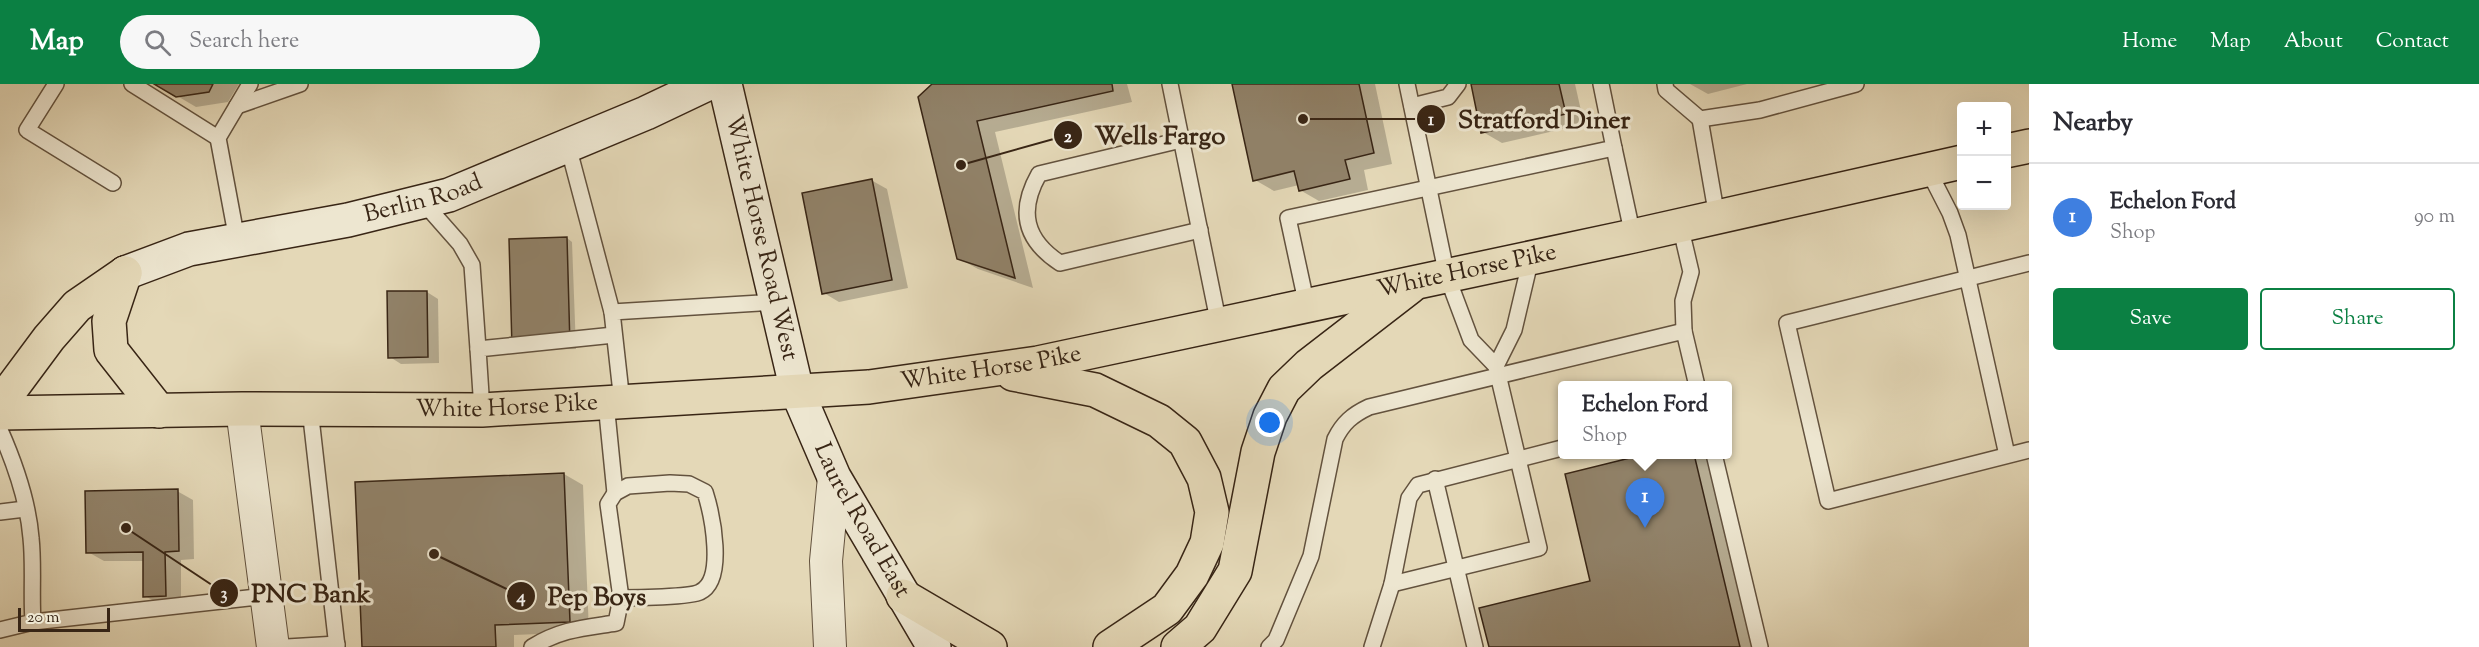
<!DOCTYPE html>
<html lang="en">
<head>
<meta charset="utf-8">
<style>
	body { margin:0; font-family:"Sorts Mill Goudy",serif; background:#f7f7f7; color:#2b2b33 }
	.controls { position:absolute; right:18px; top:18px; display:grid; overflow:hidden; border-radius:6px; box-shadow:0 6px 24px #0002 }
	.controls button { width:54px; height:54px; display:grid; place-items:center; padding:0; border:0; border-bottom:2px solid #e1e1e2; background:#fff; color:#2b2b33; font:30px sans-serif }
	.scale { position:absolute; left:18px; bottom:15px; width:92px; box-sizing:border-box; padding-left:6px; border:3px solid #382515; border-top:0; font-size:16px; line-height:21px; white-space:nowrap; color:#382515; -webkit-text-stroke:4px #ede6d0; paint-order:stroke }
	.you { position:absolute; left:1270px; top:339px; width:21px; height:21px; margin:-15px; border:4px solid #fff; border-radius:50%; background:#1a73e8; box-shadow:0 0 0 9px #1a73e833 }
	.badge { display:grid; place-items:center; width:39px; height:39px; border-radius:50%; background:#0b8043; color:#fff; font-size:20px; font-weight:700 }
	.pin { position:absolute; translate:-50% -50px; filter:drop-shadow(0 2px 3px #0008) }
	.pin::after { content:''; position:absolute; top:32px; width:21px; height:18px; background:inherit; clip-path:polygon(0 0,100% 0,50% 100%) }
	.popup { position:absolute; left:1558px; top:297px; width:174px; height:78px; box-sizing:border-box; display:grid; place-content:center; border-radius:6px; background:#fff; filter:drop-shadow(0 2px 4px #0005); font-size:20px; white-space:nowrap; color:#7c7c81 }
	.popup b { font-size:22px; color:#2b2b33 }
	.popup::after { content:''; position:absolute; left:50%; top:100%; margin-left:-12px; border:12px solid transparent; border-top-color:#fff }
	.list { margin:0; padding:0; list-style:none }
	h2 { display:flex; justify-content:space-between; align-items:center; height:78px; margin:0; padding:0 24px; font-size:26px }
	h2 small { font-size:20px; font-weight:400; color:#7c7c81 }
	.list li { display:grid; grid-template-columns:39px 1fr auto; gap:18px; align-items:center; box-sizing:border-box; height:108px; padding:0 24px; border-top:2px solid #e1e1e2 }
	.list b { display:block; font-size:22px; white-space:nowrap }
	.list p { margin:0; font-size:20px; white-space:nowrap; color:#7c7c81 }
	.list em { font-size:20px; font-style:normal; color:#7c7c81 }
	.actions { display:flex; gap:12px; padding:18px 24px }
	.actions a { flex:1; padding:14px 0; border:2px solid #0b8043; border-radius:6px; text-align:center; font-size:21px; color:#0b8043 }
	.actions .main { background:#0b8043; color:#fff }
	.icon { flex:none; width:33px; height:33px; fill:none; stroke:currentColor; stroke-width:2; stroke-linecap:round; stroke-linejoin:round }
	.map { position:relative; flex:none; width:2029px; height:563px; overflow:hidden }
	header { display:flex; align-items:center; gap:36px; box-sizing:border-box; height:84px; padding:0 30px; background:#0b8043; color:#fff }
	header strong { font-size:28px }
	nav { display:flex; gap:33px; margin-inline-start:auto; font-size:21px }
	.search { width:420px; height:54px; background:#f7f7f7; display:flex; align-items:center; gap:15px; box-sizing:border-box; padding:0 21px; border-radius:33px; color:#7c7c81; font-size:22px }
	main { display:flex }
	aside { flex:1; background:#fff }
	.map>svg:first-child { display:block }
	.shadow { fill:#0003 }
	.building { fill:#918269; stroke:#382515; stroke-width:1.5 }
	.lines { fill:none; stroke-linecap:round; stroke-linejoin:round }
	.lane-casing { stroke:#63523e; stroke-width:18 }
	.street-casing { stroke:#63523e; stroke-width:34 }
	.secondary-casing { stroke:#382515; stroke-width:36 }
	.highway-casing { stroke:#382515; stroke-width:36 }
	.lane { stroke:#ede6d0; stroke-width:15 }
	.street { stroke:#ede6d0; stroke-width:32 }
	.secondary { stroke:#ede6d0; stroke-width:33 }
	.highway { stroke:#e4d8b7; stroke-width:33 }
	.labels { text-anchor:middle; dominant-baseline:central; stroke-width:6; stroke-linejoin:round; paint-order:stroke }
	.street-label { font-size:24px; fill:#382515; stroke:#ede6d0 }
	.leader { fill:none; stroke:#382515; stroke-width:2 }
	.callout-dot { fill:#382515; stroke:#ede6d0; stroke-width:2 }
	.mark-label { font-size:18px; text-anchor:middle; font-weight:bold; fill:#fff }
	.callout-label { font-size:26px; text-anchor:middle; font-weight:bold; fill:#382515; stroke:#ede6d0; stroke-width:6; stroke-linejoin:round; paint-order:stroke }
</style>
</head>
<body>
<header>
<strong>Map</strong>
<div class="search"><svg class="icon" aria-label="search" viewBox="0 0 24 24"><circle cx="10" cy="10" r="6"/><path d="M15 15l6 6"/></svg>Search here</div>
<nav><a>Home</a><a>Map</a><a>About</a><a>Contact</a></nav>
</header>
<main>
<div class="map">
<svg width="2029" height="563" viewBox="0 0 2029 563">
	<rect width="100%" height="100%" fill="#e4d8b7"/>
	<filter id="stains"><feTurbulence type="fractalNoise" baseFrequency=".00333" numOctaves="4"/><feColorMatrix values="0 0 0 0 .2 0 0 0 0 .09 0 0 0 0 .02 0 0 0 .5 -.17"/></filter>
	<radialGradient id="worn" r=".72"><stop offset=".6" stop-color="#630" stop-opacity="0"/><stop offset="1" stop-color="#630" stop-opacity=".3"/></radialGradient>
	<g class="shadow">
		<path d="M157 0H239L228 18 196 23Z"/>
		<path d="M934 0H1127L1132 18 995 48 1033 204 978 185 958 174Z"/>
		<path d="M1233 0H1375L1392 80 1364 86 1368 106 1319 117 1300 106 1299 101 1274 107 1255 96Z"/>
		<path d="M1472 0H1575L1584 40 1502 59 1483 48Z"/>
		<path d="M1690 0H1747L1708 10Z"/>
		<path d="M871 96 887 105 908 204 839 218 824 209Z"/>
		<path d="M567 154 572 158 576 265 519 266Z"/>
		<path d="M427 208 438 215 439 279 401 280 390 273Z"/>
		<path d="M1652 370H1708L1756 563H1490L1592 498Z"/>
		<path d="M564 390 583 401 589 548 514 551V563H363Z"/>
		<path d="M177 407 193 416 194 475 181 476V521H161L145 512 144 477H104L88 468Z"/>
	</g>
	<g class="building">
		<path d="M154 0H213L209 8 176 13Z"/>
		<path d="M932 0H1112L1113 7 977 37 1015 194 957 175 918 13Z"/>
		<path d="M1232 0H1359L1374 69 1345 76 1350 95 1299 107 1294 87 1253 97Z"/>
		<path d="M1471 0H1559L1566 30 1481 49Z"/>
		<path d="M872 95 892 196 822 210 802 109Z"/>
		<path d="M567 153 570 262 512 264 509 155Z"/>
		<path d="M387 207H427L428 273 388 274Z"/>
		<path d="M1646 370H1694L1740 563H1489L1479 524 1590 497 1565 390Z"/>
		<path d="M564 389 570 538 495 541 496 563H362L355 398Z"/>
		<path d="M178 405 179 467 165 468 166 512 143 513V468L86 469 85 407Z"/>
	</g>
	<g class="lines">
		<defs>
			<g id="lane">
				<path d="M56 0 27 46 113 99"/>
				<path d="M132 0 218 54"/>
				<path d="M1170 0 1219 241"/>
				<path d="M1407 0 1447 192 1471 256 1496 282 1514 246 1531 174"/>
				<path d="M1665 0 1666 6 1700 35 1760 26 1856 0"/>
				<path d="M237 22 300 0"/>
				<path d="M1412 22 1448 13 1458 0"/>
				<path d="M1700 35 1717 133"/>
				<path d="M1181 56 1039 90C1018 127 1025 156 1060 179L1200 146"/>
				<path d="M568 62 612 228"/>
				<path d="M1614 64 1633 152"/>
				<path d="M1928 86 1950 129 1958 151 2007 371"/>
				<path d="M423 118 460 160 472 181 478 265"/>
				<path d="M1680 141 1691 188 1683 217 1684 247"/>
				<path d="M237 156 218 54 250 0"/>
				<path d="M2029 179 1787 239 1828 417 2029 366"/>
				<path d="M1307 222 1288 134 1614 64 1601 0"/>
				<path d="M622 318 612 228 776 218"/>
				<path d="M606 319 615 409"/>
				<path d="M310 325 337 563"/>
				<path d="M482 326 478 265 614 251"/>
				<path d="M0 346C15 380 28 416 31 454 34 482 31 510 33 538L0 546"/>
				<path d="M1714 370 1760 563"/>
				<path d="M1435 395 1475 563"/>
				<path d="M0 428 25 425"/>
				<path d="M1392 500 1539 464 1496 282"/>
				<path d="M33 538 266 512"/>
				<path d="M287 563 337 560"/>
				<path d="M532 563C561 545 584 544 616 539L621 514 608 420 615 409 628 402 670 399 689 400 705 408C712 430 726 496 700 508 691 513 635 514 621 514"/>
				<path d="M1269 563 1276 556 1311 472 1335 355C1343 339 1352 331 1369 323L1684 247 1697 302"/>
				<path d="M1372 563 1392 500 1409 414 1418 401 1562 364"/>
			</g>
			<g id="street">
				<path d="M242 325 273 563"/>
				<path d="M830 563 826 477 834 393"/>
			</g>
			<g id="secondary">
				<path id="s1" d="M725 0 797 307 834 393 934 563"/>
				<path id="s2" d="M125 189 189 165 348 136 449 111 646 29 707 0"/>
			</g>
			<g id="highway">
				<path d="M2006 67 2029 62"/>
				<path d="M125 189 109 237 111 266 159 327"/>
				<path d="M1013 290 1095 306 1159 337 1185 358 1204 394 1212 428 1207 459 1192 491 1167 525 1110 563"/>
				<path d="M0 320 49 254 77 222 125 189"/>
				<path id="s3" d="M0 329 242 325 482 326 869 303 1038 279 1633 152 1962 78"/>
				<path d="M903 512 990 563"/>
				<path d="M1178 563 1200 544 1235 487 1258 368 1270 332 1284 305 1309 281 1410 203"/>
			</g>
		</defs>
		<use href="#lane" class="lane-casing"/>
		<use href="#street" class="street-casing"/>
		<use href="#secondary" class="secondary-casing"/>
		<use href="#highway" class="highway-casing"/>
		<use href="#lane" class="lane"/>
		<use href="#street" class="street"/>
		<use href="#secondary" class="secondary"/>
		<use href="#highway" class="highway"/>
	</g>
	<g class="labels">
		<g class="street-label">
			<text stroke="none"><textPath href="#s2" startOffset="308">Berlin Road</textPath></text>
			<text stroke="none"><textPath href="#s1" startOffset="158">White Horse Road West</textPath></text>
			<text stroke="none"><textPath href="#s3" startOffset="1479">White Horse Pike</textPath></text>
			<text stroke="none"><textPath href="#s3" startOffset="993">White Horse Pike</textPath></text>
			<text stroke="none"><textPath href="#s3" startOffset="507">White Horse Pike</textPath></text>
			<text stroke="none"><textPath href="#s1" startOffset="460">Laurel Road East</textPath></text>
		</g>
	</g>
	<path class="leader" d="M1303 35L1431 35M961 81L1068 51M126 444L224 509M434 470L521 512"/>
	<g class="callout-dot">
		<circle cx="1303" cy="35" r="6"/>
		<circle cx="961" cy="81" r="6"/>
		<circle cx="126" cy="444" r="6"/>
		<circle cx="434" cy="470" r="6"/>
		<circle cx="1431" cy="35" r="15"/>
		<circle cx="1068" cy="51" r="15"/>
		<circle cx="224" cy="509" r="15"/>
		<circle cx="521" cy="512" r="15"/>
	</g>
	<g class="mark-label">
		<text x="1431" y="41">1</text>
		<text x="1068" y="58">2</text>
		<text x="224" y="515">3</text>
		<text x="521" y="518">4</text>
	</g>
	<g class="callout-label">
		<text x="1544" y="44">Stratford Diner</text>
		<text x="1160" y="60">Wells Fargo</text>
		<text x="311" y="518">PNC Bank</text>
		<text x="597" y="521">Pep Boys</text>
	</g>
	<rect width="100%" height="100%" filter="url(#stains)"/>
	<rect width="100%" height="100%" fill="url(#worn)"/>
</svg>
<div class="controls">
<button>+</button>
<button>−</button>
</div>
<div class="scale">20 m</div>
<div class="you"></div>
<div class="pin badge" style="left:1645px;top:444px;background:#3f7fe0">1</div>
<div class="popup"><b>Echelon Ford</b>Shop</div>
</div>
<aside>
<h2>Nearby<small></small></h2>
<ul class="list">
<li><span class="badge" style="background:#3f7fe0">1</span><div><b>Echelon Ford</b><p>Shop</p></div><em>90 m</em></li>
</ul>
<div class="actions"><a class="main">Save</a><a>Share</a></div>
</aside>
</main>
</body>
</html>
